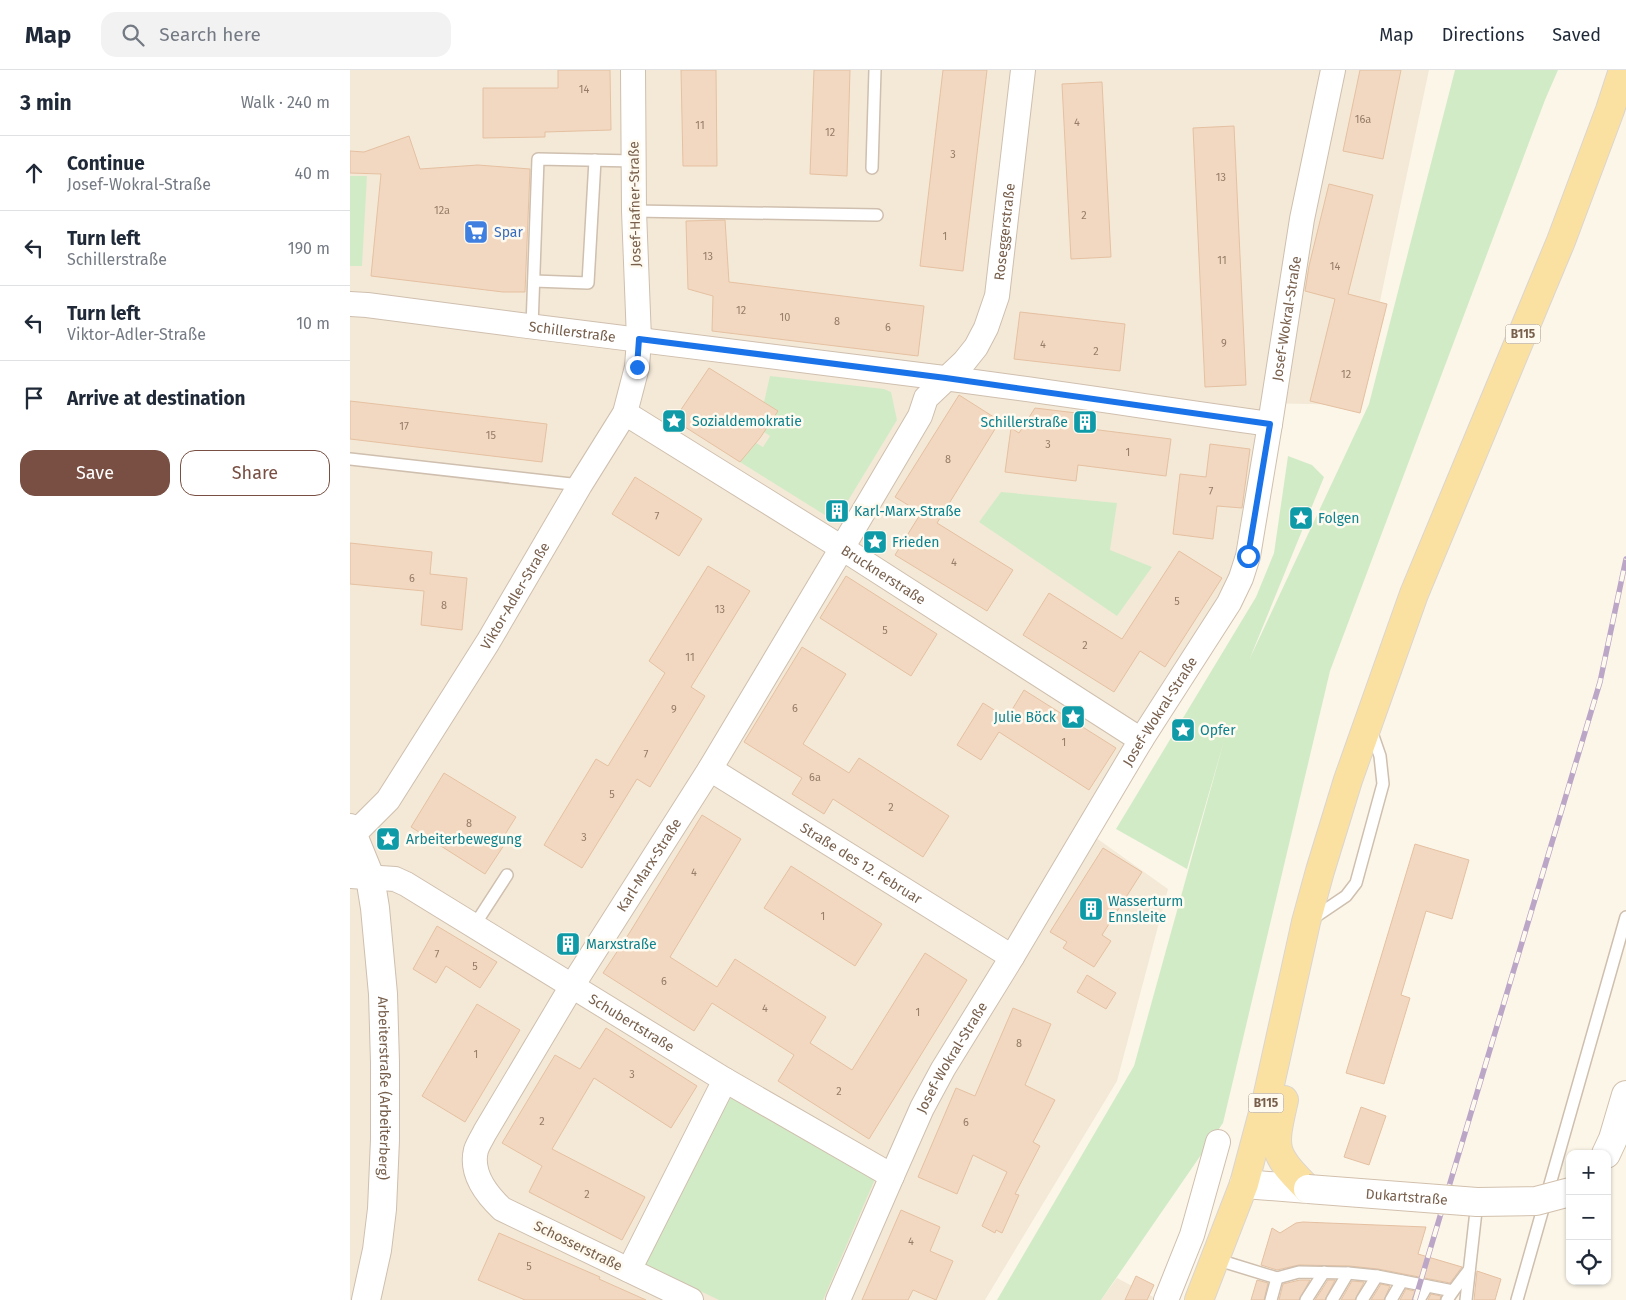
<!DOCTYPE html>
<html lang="en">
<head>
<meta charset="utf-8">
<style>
	body { margin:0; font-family:"Fira Sans",sans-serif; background:#f2f2f3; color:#1f2937 }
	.controls { position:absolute; right:15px; bottom:15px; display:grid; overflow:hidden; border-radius:10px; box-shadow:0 1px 4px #0004 }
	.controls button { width:45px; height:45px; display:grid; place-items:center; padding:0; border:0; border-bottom:1px solid #e0e1e3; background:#fff; color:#1f2937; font:25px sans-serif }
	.stop { position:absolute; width:15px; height:15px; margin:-11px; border:4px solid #1a73e8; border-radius:50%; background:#fff }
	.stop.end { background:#1a73e8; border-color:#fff; box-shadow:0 1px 5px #0008 }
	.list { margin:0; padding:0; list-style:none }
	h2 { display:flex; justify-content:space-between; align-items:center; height:65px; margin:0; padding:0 20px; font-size:21px }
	h2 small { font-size:16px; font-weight:400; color:#747a83 }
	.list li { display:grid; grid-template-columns:32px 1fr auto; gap:15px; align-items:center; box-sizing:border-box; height:75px; padding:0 20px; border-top:1px solid #e0e1e3 }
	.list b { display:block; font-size:19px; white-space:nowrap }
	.list p { margin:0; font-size:16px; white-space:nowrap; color:#747a83 }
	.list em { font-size:16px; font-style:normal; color:#747a83 }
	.actions { display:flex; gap:10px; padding:15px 20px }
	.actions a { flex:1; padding:11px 0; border:1px solid #784f42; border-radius:15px; text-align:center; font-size:18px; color:#784f42 }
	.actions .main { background:#784f42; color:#fff }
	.icon { flex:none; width:28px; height:28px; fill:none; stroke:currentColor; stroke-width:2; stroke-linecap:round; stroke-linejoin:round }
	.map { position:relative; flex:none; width:1276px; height:1230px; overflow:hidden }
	header { display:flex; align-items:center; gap:30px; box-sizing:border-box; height:70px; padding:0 25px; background:#fff; border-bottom:1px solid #e0e1e3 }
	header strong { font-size:24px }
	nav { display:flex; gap:28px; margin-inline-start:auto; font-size:18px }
	.search { width:350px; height:45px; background:#f2f2f3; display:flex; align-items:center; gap:12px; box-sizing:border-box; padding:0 18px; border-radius:15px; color:#747a83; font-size:19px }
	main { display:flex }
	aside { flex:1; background:#fff }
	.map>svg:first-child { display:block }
	.residential { fill:#f4e9d7 }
	.green { fill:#d2ebc7 }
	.building { fill:#f2d8c0; stroke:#e5c0a1 }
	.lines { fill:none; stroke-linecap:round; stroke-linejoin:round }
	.service-casing { stroke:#cfbfae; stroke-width:14 }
	.minor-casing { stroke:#cfbfae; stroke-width:26 }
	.tertiary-casing { stroke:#cfbfae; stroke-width:30 }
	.secondary-casing { stroke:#d2c0ac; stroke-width:30 }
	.primary-casing { stroke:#dcd5d0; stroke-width:30 }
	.service { stroke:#fff; stroke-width:11 }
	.minor { stroke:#fff; stroke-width:24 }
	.tertiary { stroke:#fff; stroke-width:28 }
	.secondary { stroke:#fff; stroke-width:28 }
	.primary { stroke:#fae1a2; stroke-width:28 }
	.rail-casing { stroke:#bba6c7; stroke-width:5.5 }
	.rail { stroke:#fffaef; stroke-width:4; stroke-dasharray:11; stroke-linecap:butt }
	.secondary-bridge-casing { stroke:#d2c0ac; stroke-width:30; stroke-linecap:butt }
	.secondary-bridge { stroke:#fff; stroke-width:28 }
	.route { stroke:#1a73e8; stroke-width:6 }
	.labels { text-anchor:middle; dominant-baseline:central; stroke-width:5; stroke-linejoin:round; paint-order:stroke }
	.number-label { font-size:11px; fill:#967d69 }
	.shield { fill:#fffaef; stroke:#a08e7d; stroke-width:1 }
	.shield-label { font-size:12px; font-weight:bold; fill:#775f4c }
	.street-label { font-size:14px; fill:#775f4c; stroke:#fffaef }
	.shop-label { font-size:14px; fill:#366cbe; stroke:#fffaef; text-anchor:start }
	.culture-label { font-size:14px; fill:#0d838f; stroke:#fffaef; text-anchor:start }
</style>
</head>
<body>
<header>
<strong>Map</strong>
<div class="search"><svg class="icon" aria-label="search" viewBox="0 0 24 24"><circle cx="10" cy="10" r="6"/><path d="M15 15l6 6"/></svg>Search here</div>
<nav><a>Map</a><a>Directions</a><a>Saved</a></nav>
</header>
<main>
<aside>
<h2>3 min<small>Walk · 240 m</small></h2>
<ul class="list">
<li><svg class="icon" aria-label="ahead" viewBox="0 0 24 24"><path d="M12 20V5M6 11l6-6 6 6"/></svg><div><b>Continue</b><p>Josef-Wokral-Straße</p></div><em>40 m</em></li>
<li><svg class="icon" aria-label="left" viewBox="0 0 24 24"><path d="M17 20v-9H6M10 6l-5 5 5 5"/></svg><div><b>Turn left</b><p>Schillerstraße</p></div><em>190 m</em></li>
<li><svg class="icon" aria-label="left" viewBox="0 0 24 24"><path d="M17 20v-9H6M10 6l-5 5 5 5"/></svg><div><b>Turn left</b><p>Viktor-Adler-Straße</p></div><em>10 m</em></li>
<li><svg class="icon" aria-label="arrive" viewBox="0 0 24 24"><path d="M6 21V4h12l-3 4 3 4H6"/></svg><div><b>Arrive at destination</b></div></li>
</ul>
<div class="actions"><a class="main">Save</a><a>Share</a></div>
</aside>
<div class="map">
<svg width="1276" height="1230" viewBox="0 0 1276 1230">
	<rect width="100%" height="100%" fill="#fcf6e9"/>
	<g class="residential">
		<path d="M0 0H1079L1008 335 912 333 879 517 728 755 818 819 767 1011 635 1230H0Z"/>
		<path d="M767 1208 809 1230H751Z"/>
	</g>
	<g class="green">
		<path d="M1105 0H1208L1195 30 980 601 873 1053 751 1230H647L784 996 874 671 837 799 766 759 906 527 924 483 938 386 962 395 974 407 900 588 1019 334Z"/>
		<path d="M0 106H17L12 196H0Z"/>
		<path d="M420 306 534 319 541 322 547 350 496 434 489 430 478 447 390 392 406 373 413 377 420 366 414 362V332Z"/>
		<path d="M651 422 767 433 760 480 802 497 767 546 629 452Z"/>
		<path d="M381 1024 525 1109 473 1230H369L295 1195Z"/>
	</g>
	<g class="building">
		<path d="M208 0H260L261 60 195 62V67L133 68V18H208Z"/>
		<path d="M331 0H366L367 96H333Z"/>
		<path d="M464 0H500L497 106 460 104Z"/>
		<path d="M593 0H637L613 201 570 196Z"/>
		<path d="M1010 0H1051L1033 89 993 81Z"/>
		<path d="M752 12 761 187 721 189 712 14Z"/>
		<path d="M884 56 896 315 855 317 843 58Z"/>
		<path d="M59 66 70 99 128 95 180 99 175 222H153L21 206 31 104 0 103V81L14 82Z"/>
		<path d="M979 114 1023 125 998 224 1037 234 1010 343 960 331 985 229 955 221 959 196Z"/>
		<path d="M375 150 379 212 574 236 568 286 362 261 363 226 338 219 336 151Z"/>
		<path d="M670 242 775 254 770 301 664 289Z"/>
		<path d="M359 298 428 341 410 368 390 392 324 350Z"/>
		<path d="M609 325 650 351 587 453 663 500 637 541 545 485 571 443 545 427Z"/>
		<path d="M0 331 197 354 192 392 0 369Z"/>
		<path d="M685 338 743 345 741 359 821 369 816 406 728 395 726 411 655 402 661 358 669 363Z"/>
		<path d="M860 374 900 379 892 438 867 436 863 469 823 464 830 404 856 407Z"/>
		<path d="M285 407 352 449 329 486 262 444Z"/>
		<path d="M0 473 82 482 80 504 117 508 112 560 71 555 74 521 0 514Z"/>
		<path d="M829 481 872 508 815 597 790 581 764 622 673 565 699 523 772 569Z"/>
		<path d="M358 496 400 521 341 617 355 626 300 717 287 709 232 798 194 775 246 689 258 696 315 603 299 591Z"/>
		<path d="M496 506 587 564 561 606 470 548Z"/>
		<path d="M452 577 496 604 453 674 499 703 509 688 599 746 573 787 483 729 474 744 442 724 452 708 394 672Z"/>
		<path d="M674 620 766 678 739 720 649 662 631 690 607 675 633 633 657 648Z"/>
		<path d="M94 703 166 747 154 766 158 769 135 804 61 757Z"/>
		<path d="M352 745 391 769 320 887 367 917 385 889 476 947 460 973 502 1000 575 883 617 910 519 1069 428 1011 444 985 362 933 344 961 253 903 280 862Z"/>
		<path d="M1065 774 1119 790 1102 849 1076 841 1051 925 1060 928 1034 1014 996 1003Z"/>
		<path d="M753 778 792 802 752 865 761 871 744 897 713 878 717 872 700 862Z"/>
		<path d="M441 796 532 854 505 896 414 838Z"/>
		<path d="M87 856 147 892 130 918 96 896 86 913 63 899Z"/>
		<path d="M737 905 766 923 756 939 727 922Z"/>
		<path d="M127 934 170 960 115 1052 72 1026Z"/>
		<path d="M663 938 701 954 675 1015 705 1030 683 1072 690 1076 665 1124 669 1125 652 1163 646 1160 645 1163 632 1156 657 1102 623 1085 607 1124 568 1107 606 1018 625 1026Z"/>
		<path d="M256 958 347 1016 321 1058 244 1008 202 1079 295 1127 272 1170 179 1122 192 1096 152 1073 205 985 230 999Z"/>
		<path d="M1011 1037 1036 1046 1019 1095 994 1087Z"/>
		<path d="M551 1140 590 1157 580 1181 603 1191 586 1230 563 1220 558 1230H512Z"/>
		<path d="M953 1152 1076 1157 1068 1184 1112 1197 1100 1213 1028 1199 999 1196 949 1195 927 1200 911 1195 922 1158 930 1163 946 1153Z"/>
		<path d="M149 1163 250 1207 249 1209 296 1230H175L128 1210Z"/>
		<path d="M1127 1201 1151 1209 1145 1230H1124Z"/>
		<path d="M786 1206 804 1215 797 1230H775Z"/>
		<path d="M907 1210 918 1213 914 1230H901Z"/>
		<path d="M950 1210H960L949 1230H929L933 1214Z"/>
		<path d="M978 1210H985L975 1230H965Z"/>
		<path d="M1002 1211 1014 1212 1005 1230H991Z"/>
		<path d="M1031 1214 1040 1216 1034 1230H1021Z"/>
		<path d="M1056 1219 1065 1221 1062 1230H1050Z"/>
		<path d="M1081 1224 1091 1226 1090 1230H1078Z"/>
	</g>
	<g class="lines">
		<defs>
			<g id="service">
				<path d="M522 98 525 0"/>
				<path d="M284 141 527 145"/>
				<path d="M184 211 238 213 245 90"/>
				<path d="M182 257 188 89 284 91"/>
				<path d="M0 389 230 415"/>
				<path d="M962 849 996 826 1006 813 1033 714 1030 686 1021 660"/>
				<path d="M124 856 157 805"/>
				<path d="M865 1189 927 1208 949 1202 998 1203 1027 1206 1103 1221"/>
				<path d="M921 1230 927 1208"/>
				<path d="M956 1230 974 1202"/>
				<path d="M982 1230 998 1203"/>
				<path d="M1012 1230 1027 1206"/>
				<path d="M1041 1230 1052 1211"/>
				<path d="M1069 1230 1077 1216"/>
				<path d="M1097 1230 1103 1221 1119 1200"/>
				<path d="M1116 1230 1127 1132"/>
				<path d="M1167 1230 1276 847"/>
			</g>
			<g id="minor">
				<path id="s1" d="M0 234 17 235C209 261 401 283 594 308 703 322 811 339 920 354"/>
				<path id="s2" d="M275 343 492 478 791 670"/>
				<path id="s3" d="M360 699 662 887"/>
				<path id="s4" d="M3 765 38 730 138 572 230 415 275 343 287 297 289 269 284 141 283 0"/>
				<path id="s5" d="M0 806 45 809 56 814 375 1010 542 1106"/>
				<path d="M279 1200 375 1010"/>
				<path id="s6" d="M341 1230 152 1139C136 1124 120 1104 126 1080 128 1074 132 1068 135 1062L222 916 360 699 492 478 570 346 576 328 614 292 626 277 636 258 647 226 673 0"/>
				<path id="s7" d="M488 1230 542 1106 572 1038 593 999 662 887 791 670 879 533 891 508 898 486 920 354 952 149 983 0"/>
				<path d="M816 1230 842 1165 868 1072"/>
			</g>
			<g id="tertiary">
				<path id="s8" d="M0 758 20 807 25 838 33 924 35 992V1070L32 1139 27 1180 16 1230"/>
			</g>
			<g id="secondary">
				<path d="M1256 1084 1263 1069 1276 1025"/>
				<path d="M894 1114 958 1119"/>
			</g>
			<g id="primary">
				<path d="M934 1030C923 1079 921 1082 958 1119"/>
				<path d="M849 1230 894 1114 917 1028 956 852 970 801 998 710 1064 524 1211 171 1260 40 1273 0"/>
			</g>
		</defs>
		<use href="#service" class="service-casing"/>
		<use href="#minor" class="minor-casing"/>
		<use href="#tertiary" class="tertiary-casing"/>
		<use href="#secondary" class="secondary-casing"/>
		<use href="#primary" class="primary-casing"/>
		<use href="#service" class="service"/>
		<use href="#minor" class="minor"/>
		<use href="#tertiary" class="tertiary"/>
		<use href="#secondary" class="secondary"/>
		<use href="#primary" class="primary"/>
		<defs>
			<path id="rail" d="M1065 1230 1250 612 1276 489"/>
		</defs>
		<use href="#rail" class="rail-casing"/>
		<use href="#rail" class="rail"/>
		<defs>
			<g id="secondary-bridge">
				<path id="s9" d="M958 1119 1127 1132 1186 1131 1220 1122"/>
			</g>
		</defs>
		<use href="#secondary-bridge" class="secondary-bridge-casing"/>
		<use href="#secondary-bridge" class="secondary-bridge"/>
	</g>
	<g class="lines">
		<path class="route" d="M287 297 289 269 596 308 920 354 898 486"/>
	</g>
	<defs>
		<symbol id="supermarket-square" viewBox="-11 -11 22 22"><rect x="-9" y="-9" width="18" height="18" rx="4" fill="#3f7fe0" stroke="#fffaef"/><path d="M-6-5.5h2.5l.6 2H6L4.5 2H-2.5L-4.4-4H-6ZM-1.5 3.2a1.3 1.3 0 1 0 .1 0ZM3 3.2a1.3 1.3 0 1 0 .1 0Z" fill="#fff"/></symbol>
		<symbol id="sight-square" viewBox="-11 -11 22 22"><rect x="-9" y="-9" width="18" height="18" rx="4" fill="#0f9aa8" stroke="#fffaef"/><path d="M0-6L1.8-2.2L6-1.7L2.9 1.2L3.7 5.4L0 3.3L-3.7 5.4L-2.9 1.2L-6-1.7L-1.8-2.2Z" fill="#fff"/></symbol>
		<symbol id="building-square" viewBox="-11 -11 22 22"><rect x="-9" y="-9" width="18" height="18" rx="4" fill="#0f9aa8" stroke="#fffaef"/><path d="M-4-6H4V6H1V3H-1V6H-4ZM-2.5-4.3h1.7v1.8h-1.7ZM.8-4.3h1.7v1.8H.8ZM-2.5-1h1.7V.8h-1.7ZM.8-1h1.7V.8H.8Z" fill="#fff"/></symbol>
	</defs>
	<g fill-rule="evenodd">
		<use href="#supermarket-square" x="112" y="148" width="28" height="28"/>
		<use href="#sight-square" x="310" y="337" width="28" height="28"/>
		<use href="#building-square" x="721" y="338" width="28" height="28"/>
		<use href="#building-square" x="473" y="427" width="28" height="28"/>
		<use href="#sight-square" x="937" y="434" width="28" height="28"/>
		<use href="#sight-square" x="511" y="458" width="28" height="28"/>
		<use href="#sight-square" x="709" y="633" width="28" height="28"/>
		<use href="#sight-square" x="819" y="646" width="28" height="28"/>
		<use href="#sight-square" x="24" y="755" width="28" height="28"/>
		<use href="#building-square" x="727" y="825" width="28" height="28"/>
		<use href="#building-square" x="204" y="860" width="28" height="28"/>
	</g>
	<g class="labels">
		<g class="number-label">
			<text x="234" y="19">14</text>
			<text x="1013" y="49">16a</text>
			<text x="727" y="52">4</text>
			<text x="350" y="55">11</text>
			<text x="480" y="62">12</text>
			<text x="603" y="84">3</text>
			<text x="871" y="107">13</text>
			<text x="92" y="140">12a</text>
			<text x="734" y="145">2</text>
			<text x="595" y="166">1</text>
			<text x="358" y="186">13</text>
			<text x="872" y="190">11</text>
			<text x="985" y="196">14</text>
			<text x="391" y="240">12</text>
			<text x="435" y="247">10</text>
			<text x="487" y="251">8</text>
			<text x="538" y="257">6</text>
			<text x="874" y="273">9</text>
			<text x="693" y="274">4</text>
			<text x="746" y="281">2</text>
			<text x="996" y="304">12</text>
			<text x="54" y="356">17</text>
			<text x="141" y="365">15</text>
			<text x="698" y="374">3</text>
			<text x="778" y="382">1</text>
			<text x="598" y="389">8</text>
			<text x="861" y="421">7</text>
			<text x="307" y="446">7</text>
			<text x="604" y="492">4</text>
			<text x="62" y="508">6</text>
			<text x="827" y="531">5</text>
			<text x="94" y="535">8</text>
			<text x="370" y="539">13</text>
			<text x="535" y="560">5</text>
			<text x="735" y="575">2</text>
			<text x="340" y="587">11</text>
			<text x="445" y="638">6</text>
			<text x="324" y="639">9</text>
			<text x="714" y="672">1</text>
			<text x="296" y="684">7</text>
			<text x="465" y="707">6a</text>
			<text x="262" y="724">5</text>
			<text x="541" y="737">2</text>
			<text x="119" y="753">8</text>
			<text x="234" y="767">3</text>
			<text x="344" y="802">4</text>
			<text x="473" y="846">1</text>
			<text x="87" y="884">7</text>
			<text x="125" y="896">5</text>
			<text x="314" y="911">6</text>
			<text x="415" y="938">4</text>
			<text x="568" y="942">1</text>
			<text x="669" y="973">8</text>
			<text x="126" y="984">1</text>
			<text x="282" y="1004">3</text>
			<text x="489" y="1021">2</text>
			<text x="192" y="1051">2</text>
			<text x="616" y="1052">6</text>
			<text x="237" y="1124">2</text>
			<text x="561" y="1171">4</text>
			<text x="179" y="1196">5</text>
		</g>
		<g class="shield">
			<rect x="1155.5" y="254.5" width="35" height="19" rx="4"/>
			<rect x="898.5" y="1023.5" width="35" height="19" rx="4"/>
		</g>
		<g class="shield-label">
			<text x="1173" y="264">B115</text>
			<text x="916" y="1033">B115</text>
		</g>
		<g class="street-label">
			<text transform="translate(285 134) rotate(-91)">Josef-Hafner-Straße</text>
			<text stroke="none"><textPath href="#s6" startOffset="1346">Roseggerstraße</textPath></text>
			<text stroke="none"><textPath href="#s7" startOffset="1092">Josef-Wokral-Straße</textPath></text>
			<text stroke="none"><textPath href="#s1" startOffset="224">Schillerstraße</textPath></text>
			<text stroke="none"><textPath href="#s2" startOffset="305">Brucknerstraße</textPath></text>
			<text stroke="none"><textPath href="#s4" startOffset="290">Viktor-Adler-Straße</textPath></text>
			<text stroke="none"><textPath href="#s7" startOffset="672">Josef-Wokral-Straße</textPath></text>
			<text stroke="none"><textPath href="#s3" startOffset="178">Straße des 12. Februar</textPath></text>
			<text stroke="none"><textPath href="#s6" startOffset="611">Karl-Marx-Straße</textPath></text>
			<text stroke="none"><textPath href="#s5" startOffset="322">Schubertstraße</textPath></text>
			<text stroke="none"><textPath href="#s7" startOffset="268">Josef-Wokral-Straße</textPath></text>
			<text stroke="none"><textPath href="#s8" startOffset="265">Arbeiterstraße (Arbeiterberg)</textPath></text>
			<text stroke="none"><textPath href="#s9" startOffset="99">Dukartstraße</textPath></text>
			<text transform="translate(228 1176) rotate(26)">Schosserstraße</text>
		</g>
		<g class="shop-label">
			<text x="144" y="162">Spar</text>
		</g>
		<g class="culture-label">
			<text x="342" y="351">Sozialdemokratie</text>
			<text x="718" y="352" text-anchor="end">Schillerstraße</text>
			<text x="504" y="441">Karl-Marx-Straße</text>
			<text x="968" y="448">Folgen</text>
			<text x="542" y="472">Frieden</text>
			<text x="706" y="647" text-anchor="end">Julie Böck</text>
			<text x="850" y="660">Opfer</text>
			<text x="56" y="769">Arbeiterbewegung</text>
			<text x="758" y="831">Wasserturm<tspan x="758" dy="16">Ennsleite</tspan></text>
			<text x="236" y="874">Marxstraße</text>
		</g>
	</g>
</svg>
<div class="controls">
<button>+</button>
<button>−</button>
<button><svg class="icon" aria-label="locate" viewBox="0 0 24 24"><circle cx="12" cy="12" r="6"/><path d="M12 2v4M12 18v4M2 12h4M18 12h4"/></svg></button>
</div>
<div class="stop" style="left:898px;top:486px"></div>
<div class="stop end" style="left:287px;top:297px"></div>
</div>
</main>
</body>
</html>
